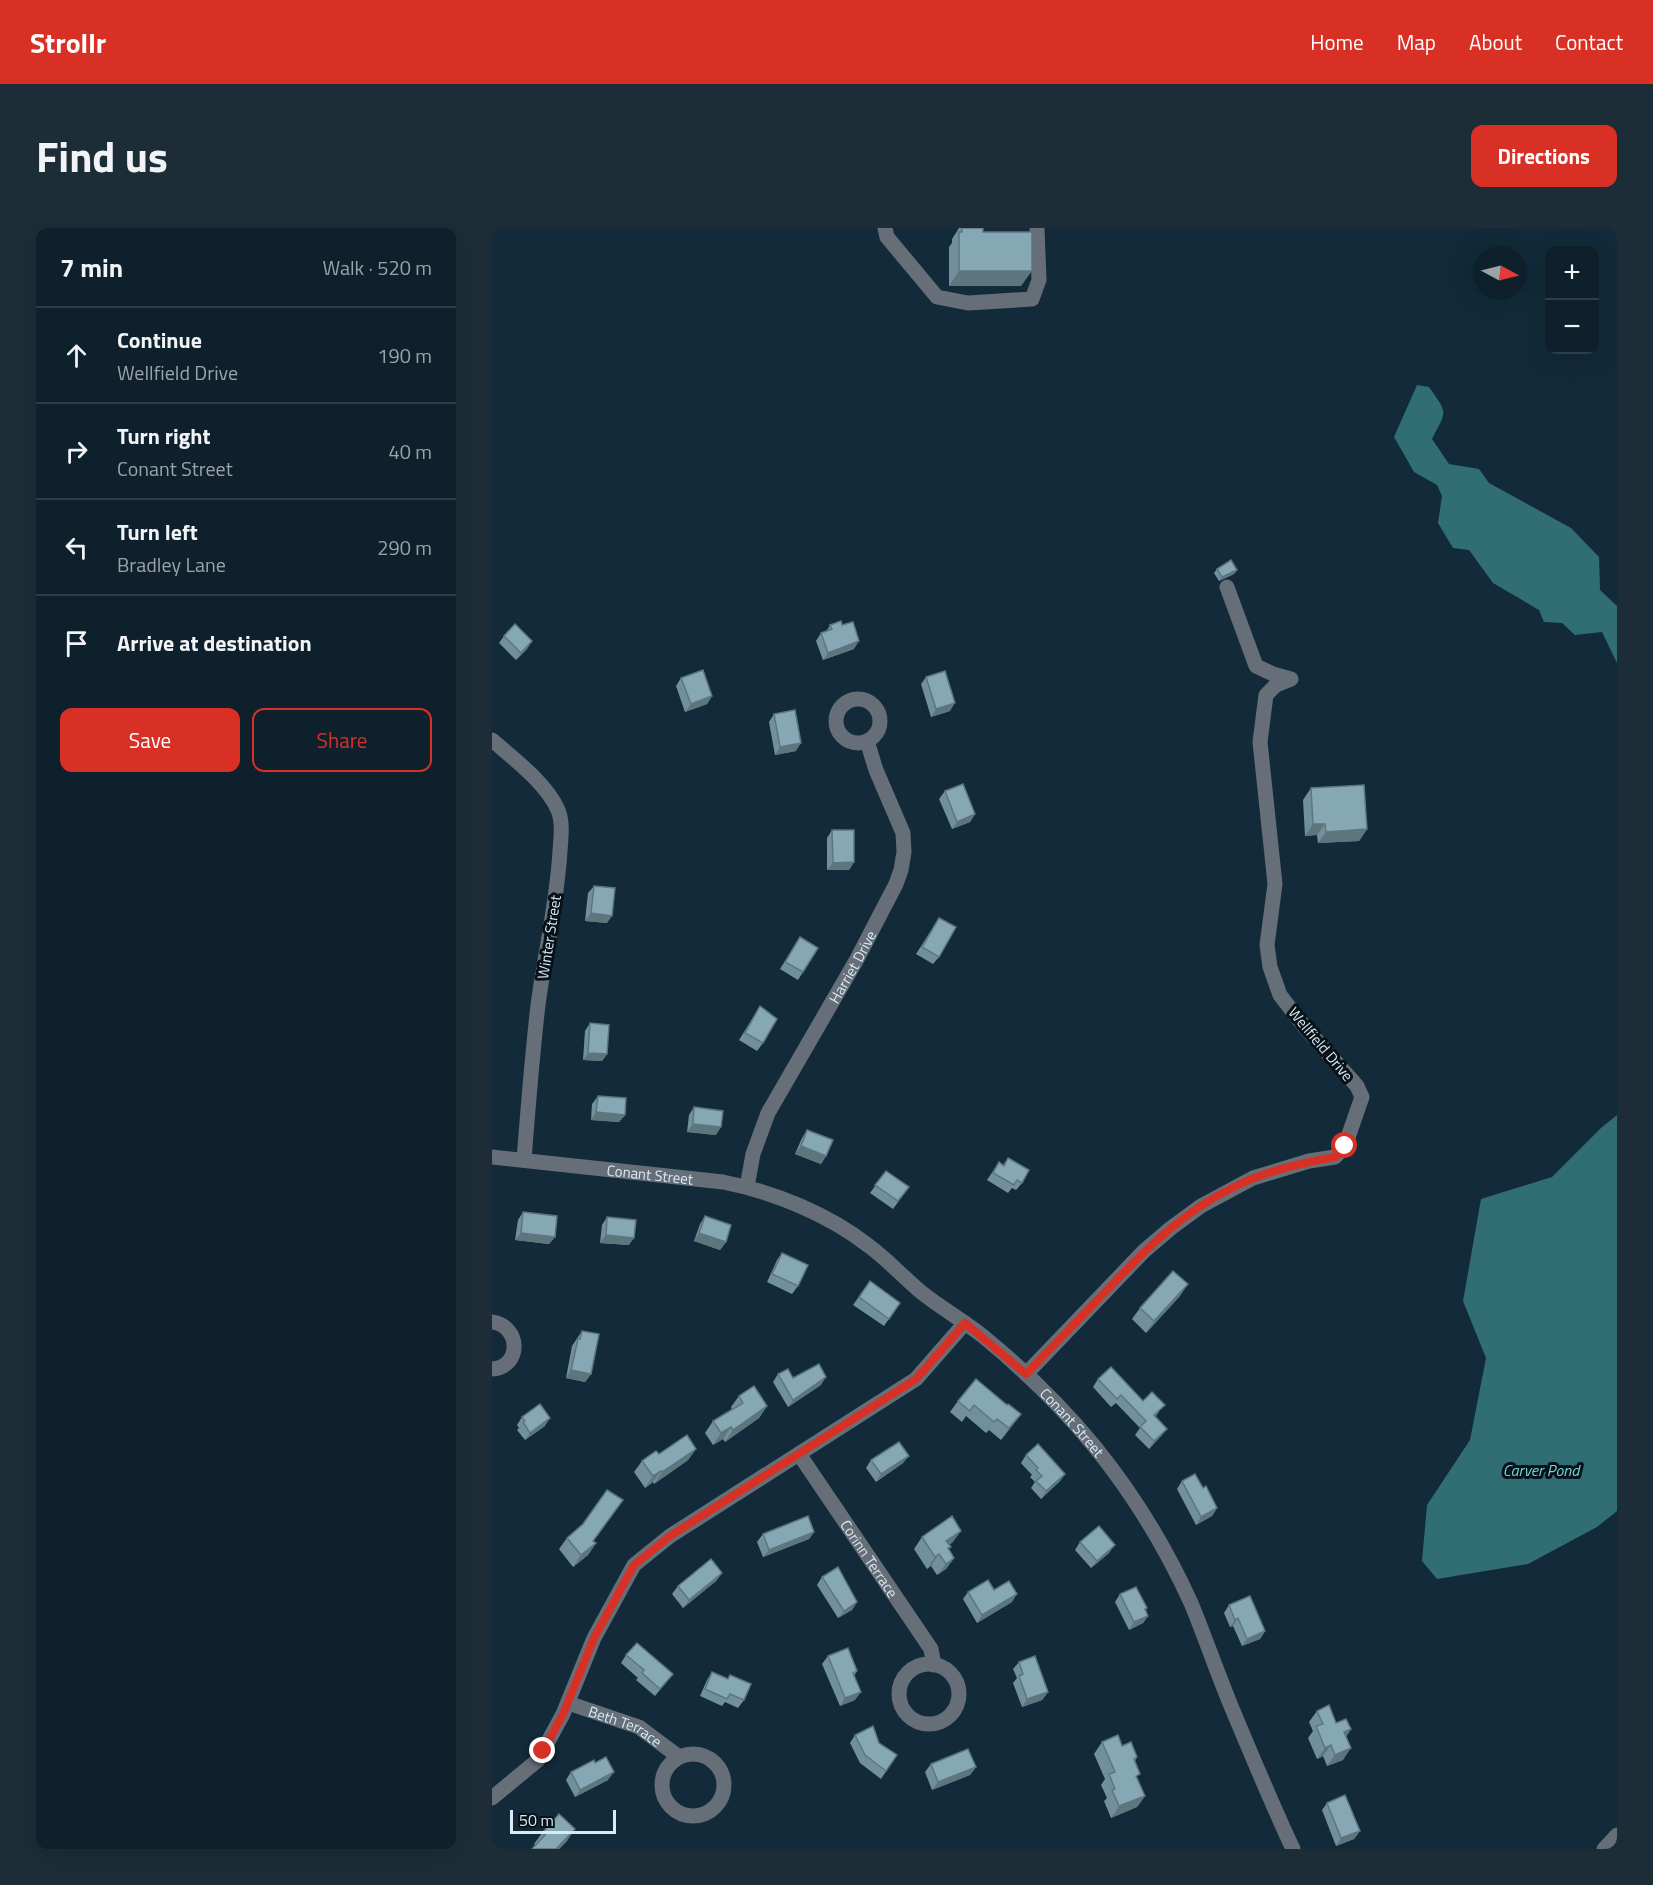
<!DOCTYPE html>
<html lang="en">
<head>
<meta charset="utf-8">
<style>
	body { margin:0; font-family:"Titillium Web",sans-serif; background:#1c2d37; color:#f1f3f6 }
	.controls { position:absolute; right:18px; top:18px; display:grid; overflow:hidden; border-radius:12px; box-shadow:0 6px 24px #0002 }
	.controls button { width:54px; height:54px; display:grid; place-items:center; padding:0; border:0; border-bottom:2px solid #2e3e47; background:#0e202b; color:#f1f3f6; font:30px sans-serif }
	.compass { position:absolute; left:981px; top:18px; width:54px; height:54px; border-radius:50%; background:#0e202b; box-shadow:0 6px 24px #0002; rotate:97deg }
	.scale { position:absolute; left:18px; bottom:15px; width:106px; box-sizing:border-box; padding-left:6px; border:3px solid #dae9f3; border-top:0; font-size:16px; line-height:21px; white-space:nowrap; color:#dae9f3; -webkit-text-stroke:4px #071118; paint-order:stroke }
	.stop { position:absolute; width:18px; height:18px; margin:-14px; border:4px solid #d93025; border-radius:50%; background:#fff }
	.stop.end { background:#d93025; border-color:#fff; box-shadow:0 2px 6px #0008 }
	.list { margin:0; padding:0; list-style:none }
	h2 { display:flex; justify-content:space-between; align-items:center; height:78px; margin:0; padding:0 24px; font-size:26px }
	h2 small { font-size:20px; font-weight:400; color:#9ba3a9 }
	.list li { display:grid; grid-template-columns:39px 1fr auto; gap:18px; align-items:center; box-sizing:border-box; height:96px; padding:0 24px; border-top:2px solid #2e3e47 }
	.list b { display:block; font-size:22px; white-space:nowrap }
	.list p { margin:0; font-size:20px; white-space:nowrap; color:#9ba3a9 }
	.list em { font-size:20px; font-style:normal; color:#9ba3a9 }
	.actions { display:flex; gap:12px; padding:18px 24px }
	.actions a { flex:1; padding:14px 0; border:2px solid #d93025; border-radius:12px; text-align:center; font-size:21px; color:#d93025 }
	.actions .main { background:#d93025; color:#fff }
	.icon { flex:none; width:33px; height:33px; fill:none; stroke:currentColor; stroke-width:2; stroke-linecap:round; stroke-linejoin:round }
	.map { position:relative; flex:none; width:1125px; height:1621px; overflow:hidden; border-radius:12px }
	header { display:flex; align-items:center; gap:36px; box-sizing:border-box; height:84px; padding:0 30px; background:#d93025; color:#fff }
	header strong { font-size:28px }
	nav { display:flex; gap:33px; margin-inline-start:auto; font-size:21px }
	.intro { display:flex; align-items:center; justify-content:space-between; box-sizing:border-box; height:144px; padding:0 36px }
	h1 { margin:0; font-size:42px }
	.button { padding:15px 27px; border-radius:12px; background:#d93025; color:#fff; font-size:21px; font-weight:700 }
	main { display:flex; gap:36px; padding:0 36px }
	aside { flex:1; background:#0e202b; border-radius:12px; box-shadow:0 6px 24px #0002 }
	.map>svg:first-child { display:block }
	.water { fill:#316e73 }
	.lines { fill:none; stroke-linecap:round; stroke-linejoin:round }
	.minor { stroke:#666e78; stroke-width:15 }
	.wall { fill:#72909b }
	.shaded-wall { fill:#5d767e }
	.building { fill:#85a8b4; stroke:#5d767e; stroke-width:1.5 }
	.route { stroke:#d93025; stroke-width:8 }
	.labels { text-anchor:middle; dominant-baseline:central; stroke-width:6; stroke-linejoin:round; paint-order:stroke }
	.street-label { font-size:15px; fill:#dae9f3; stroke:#071118 }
	.water-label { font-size:16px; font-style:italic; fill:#74d6de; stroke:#071118 }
</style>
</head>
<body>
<header>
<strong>Strollr</strong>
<nav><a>Home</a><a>Map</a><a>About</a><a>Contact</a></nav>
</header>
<div class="intro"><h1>Find us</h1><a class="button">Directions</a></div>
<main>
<aside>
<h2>7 min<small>Walk · 520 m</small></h2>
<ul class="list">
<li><svg class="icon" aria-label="ahead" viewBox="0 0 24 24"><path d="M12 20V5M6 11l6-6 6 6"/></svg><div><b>Continue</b><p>Wellfield Drive</p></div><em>190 m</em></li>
<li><svg class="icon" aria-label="right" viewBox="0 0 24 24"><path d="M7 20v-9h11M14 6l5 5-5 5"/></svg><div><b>Turn right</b><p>Conant Street</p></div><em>40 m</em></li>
<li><svg class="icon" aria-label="left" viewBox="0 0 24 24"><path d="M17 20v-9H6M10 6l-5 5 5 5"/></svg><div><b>Turn left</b><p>Bradley Lane</p></div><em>290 m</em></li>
<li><svg class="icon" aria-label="arrive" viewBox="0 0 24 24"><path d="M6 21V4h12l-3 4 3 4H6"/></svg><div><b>Arrive at destination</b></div></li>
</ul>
<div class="actions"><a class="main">Save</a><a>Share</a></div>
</aside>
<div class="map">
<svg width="1125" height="1621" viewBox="0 0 1125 1621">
	<rect width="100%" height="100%" fill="#122a39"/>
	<g class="water">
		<path d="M925 157 937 159C956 186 955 182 940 211L957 236 987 241 997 255 1079 300 1107 329 1108 362 1125 378V435L1110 404 1083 407 1070 395 1052 394 1047 382 1001 355 977 322 961 320 946 295 950 268 945 257 922 244 902 209Z"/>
		<path d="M1125 887V1283L1105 1299 1036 1336 945 1351 930 1333 935 1277 978 1212 994 1130 971 1073 989 971 1060 949 1109 900Z"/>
	</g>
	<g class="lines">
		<g class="minor">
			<path d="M393 0 395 9 445 69 476 75 540 71 547 52 545 0"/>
			<circle cx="366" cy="493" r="22"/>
			<path d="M0 512C21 530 55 556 66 582 71 594 69 610 68 623 65 675 53 725 46 777 40 829 36 880 32 932"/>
			<path id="s1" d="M0 929 231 954C282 964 336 986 377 1018 396 1032 411 1049 429 1064 449 1080 472 1093 492 1109 532 1142 570 1179 603 1219 641 1266 674 1320 699 1375 713 1409 725 1444 739 1478 759 1526 779 1574 801 1621"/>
			<path id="s2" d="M255 959 261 926 276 885 365 731 404 656 409 642 412 624 411 605 384 542 375 513"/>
			<path d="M0 1094C29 1098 30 1139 0 1141"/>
			<path d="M534 1146 652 1023 679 1000 709 978 761 950 817 933 843 929 853 918 870 869 865 858 811 797 788 767 778 739 775 717 783 656 768 514 774 467 784 457 799 451 781 446 764 438 735 359"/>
			<path id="s3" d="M307 1226 439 1421 442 1437"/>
			<circle cx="437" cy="1466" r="30"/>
			<path id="s4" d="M76 1475 147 1499 187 1529"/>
			<circle cx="201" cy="1557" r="31"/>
			<path d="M0 1570 46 1532 71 1486 102 1410 142 1337 178 1308 424 1151 473 1095"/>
			<path d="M1112 1621 1125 1607"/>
		</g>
	</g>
	<g class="wall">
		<path d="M467 0H491V4L529 58H457V19L460 15V11Z"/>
		<path d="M725 341 745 342 742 346 727 353 722 345Z"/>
		<path d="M338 397H350L362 421 331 432 324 413 329 405 334 404Z"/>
		<path d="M12 408 40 413 35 421 24 432 7 415Z"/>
		<path d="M434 449 458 483 439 489 429 456Z"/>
		<path d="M189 450 220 468 215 476 193 484 184 458Z"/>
		<path d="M282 486 304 523 283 527 277 494Z"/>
		<path d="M819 560 875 601 867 613 826 615 825 607 813 608 811 572Z"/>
		<path d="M453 563 483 586 478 594 460 601 447 571Z"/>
		<path d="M340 602 362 634 357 642H335V610Z"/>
		<path d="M102 658 115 695 93 693 96 665Z"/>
		<path d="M447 690V729L441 736 424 726Z"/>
		<path d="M308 709 311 744 306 752 288 741Z"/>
		<path d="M268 778 271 815 265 823 247 812Z"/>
		<path d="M98 795 115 826 110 833 91 832 93 803Z"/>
		<path d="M106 868 133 887 127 894 99 892 100 876Z"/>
		<path d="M202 879 224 907 195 904 197 887Z"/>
		<path d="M315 902 334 928 329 936 303 926 310 910Z"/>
		<path d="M516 930 530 955 524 962 520 960 516 965 495 952 507 934 511 937Z"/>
		<path d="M394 943 417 959 401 981 378 965Z"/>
		<path d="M31 984 63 1009 57 1016 23 1012 26 992Z"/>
		<path d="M213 988 234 1014 228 1022 202 1013 208 996Z"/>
		<path d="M115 989 137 1017 108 1015 110 997Z"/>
		<path d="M290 1025 306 1058 300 1066 275 1054 285 1032Z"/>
		<path d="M378 1053 408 1075 392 1098 361 1077Z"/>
		<path d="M688 1068 654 1105 640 1091 648 1080Z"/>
		<path d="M90 1103 99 1146 93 1154 74 1150 80 1118Z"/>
		<path d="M286 1146 301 1150 329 1157 296 1179 281 1154Z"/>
		<path d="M606 1151 651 1173 667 1184 663 1189 675 1201 669 1208 657 1221 643 1207 648 1200 624 1175 619 1179 601 1159Z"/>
		<path d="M247 1168 275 1178 267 1190 233 1214 231 1211 221 1217 213 1205 221 1193 240 1182 239 1179Z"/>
		<path d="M466 1173 515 1177 529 1186 509 1212 497 1202 494 1205 474 1188 470 1194 458 1184Z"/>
		<path d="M30 1189 53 1198 33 1212 25 1202 27 1200 25 1197Z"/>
		<path d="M204 1221 196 1232 162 1256 161 1254 153 1260 142 1244 150 1233 167 1226Z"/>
		<path d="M534 1227 573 1246 568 1253 549 1271 539 1260 543 1254 538 1249 540 1247 529 1235Z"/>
		<path d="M379 1232 411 1235 384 1254 374 1240Z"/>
		<path d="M690 1253 711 1260 725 1280 720 1288 704 1297 685 1261Z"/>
		<path d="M322 1304 317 1311 271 1329 265 1314 271 1306Z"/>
		<path d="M430 1309 461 1314 457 1317V1321L462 1330 454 1341 445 1347 439 1338 435 1341 422 1321Z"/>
		<path d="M75 1310 101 1313 104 1315 96 1327 81 1339 67 1321Z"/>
		<path d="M588 1314 617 1325 599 1340 583 1322Z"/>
		<path d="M230 1345 224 1353 191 1380 180 1366 186 1358Z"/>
		<path d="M330 1349 365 1374 360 1382 346 1390 325 1357Z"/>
		<path d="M502 1362 520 1374 485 1395 471 1371 476 1364Z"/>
		<path d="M628 1366 653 1382 656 1388 651 1395 637 1402 623 1374Z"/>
		<path d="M737 1377 773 1403 768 1411 750 1418 741 1398 738 1399 732 1385Z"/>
		<path d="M134 1427 181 1446 163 1468 144 1452 146 1450 129 1435Z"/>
		<path d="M336 1428 365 1443 362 1448 363 1472 348 1478 330 1436Z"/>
		<path d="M527 1434 556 1464 550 1472 530 1479 521 1455 525 1450 521 1441Z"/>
		<path d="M220 1444 236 1451 238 1447 252 1472 246 1480 233 1474 230 1478 208 1468 215 1452Z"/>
		<path d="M825 1483 844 1495 859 1501 854 1509 851 1532 835 1538 831 1528 825 1531 816 1510 821 1503 817 1494Z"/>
		<path d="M363 1507 387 1515 405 1527 389 1551 368 1535 358 1515Z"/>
		<path d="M610 1514 630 1518 645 1529 643 1533 645 1550 653 1568 645 1579 619 1590 612 1573 615 1570 609 1557 613 1551 602 1526Z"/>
		<path d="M439 1536 484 1539 478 1547 440 1562 433 1544Z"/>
		<path d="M79 1544 116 1552 83 1569 74 1552Z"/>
		<path d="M835 1575 868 1603 862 1611 844 1618 830 1582Z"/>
		<path d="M50 1605 75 1613 67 1621H40L43 1617 42 1616Z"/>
	</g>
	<g class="shaded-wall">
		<path d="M467 43H540L529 58H457Z"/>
		<path d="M745 342 742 346 727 353 730 349Z"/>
		<path d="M40 413 35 421 24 432 29 425Z"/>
		<path d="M367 413 362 421 331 432 336 425Z"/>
		<path d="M220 468 215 476 193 484 199 476Z"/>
		<path d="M463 475 458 483 439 489 444 481Z"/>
		<path d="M309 515 304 523 283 527 288 519Z"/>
		<path d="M483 586 478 594 460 601 465 594Z"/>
		<path d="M821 596H833L825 607 813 608Z"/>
		<path d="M875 601 867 613 826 615 834 604Z"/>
		<path d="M362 634 357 642H335L341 635Z"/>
		<path d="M99 685 120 688 115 695 93 693Z"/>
		<path d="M96 825 115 826 110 833 91 832Z"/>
		<path d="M104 884 133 887 127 894 99 892Z"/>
		<path d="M201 896 229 899 224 907 195 904Z"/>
		<path d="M309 918 334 928 329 936 303 926Z"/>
		<path d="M29 1005 63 1009 57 1016 23 1012Z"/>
		<path d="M207 1005 234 1014 228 1022 202 1013Z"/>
		<path d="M114 1007 142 1010 137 1017 108 1015Z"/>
		<path d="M696 1056 688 1068 654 1105 662 1093Z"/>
		<path d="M79 1142 99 1146 93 1154 74 1150Z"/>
		<path d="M334 1149 329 1157 296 1179 301 1172Z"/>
		<path d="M275 1178 267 1190 233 1214 241 1202Z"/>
		<path d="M529 1186 521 1197 509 1212 517 1200Z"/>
		<path d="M58 1190 53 1198 33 1212 38 1205Z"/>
		<path d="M239 1199 231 1211 221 1217 229 1205Z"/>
		<path d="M675 1201 669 1208 657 1221 662 1213Z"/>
		<path d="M204 1221 196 1232 162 1256 170 1244Z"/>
		<path d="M417 1228 411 1235 384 1254 389 1246Z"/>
		<path d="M169 1243 161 1254 153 1260 161 1248Z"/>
		<path d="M573 1246 568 1253 549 1271 554 1263Z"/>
		<path d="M725 1280 720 1288 704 1297 709 1289Z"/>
		<path d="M469 1303 461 1314 446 1324 454 1313Z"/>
		<path d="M322 1304 317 1311 271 1329 277 1322Z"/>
		<path d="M104 1315 96 1327 81 1339 89 1327Z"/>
		<path d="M623 1317 617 1325 599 1340 605 1333Z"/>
		<path d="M447 1326 439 1338 435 1341 443 1329Z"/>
		<path d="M462 1330 454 1341 445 1347 454 1336Z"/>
		<path d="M230 1345 224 1353 191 1380 197 1372Z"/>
		<path d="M525 1366 520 1374 485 1395 490 1387Z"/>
		<path d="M365 1374 360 1382 346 1390 352 1383Z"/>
		<path d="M656 1388 651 1395 637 1402 642 1394Z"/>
		<path d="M746 1390 741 1398 738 1399 743 1392Z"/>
		<path d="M773 1403 768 1411 750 1418 755 1411Z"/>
		<path d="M369 1464 363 1472 348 1478 353 1470Z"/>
		<path d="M556 1464 550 1472 530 1479 535 1471Z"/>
		<path d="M859 1501 851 1513 852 1504Z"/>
		<path d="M839 1517 831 1528 825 1531 833 1520Z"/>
		<path d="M859 1520 851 1532 835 1538 843 1527Z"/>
		<path d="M484 1539 478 1547 440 1562 446 1554Z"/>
		<path d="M122 1544 116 1552 83 1569 88 1562Z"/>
		<path d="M653 1568 645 1579 619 1590 627 1578Z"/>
		<path d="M83 1601 75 1613 67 1621H64Z"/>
		<path d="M868 1603 862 1611 844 1618 849 1610Z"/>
	</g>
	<g class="building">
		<path d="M470 0H491V4H540V43H467V4H470Z"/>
		<path d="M739 332 745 342 730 349 725 341Z"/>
		<path d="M349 393 350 397 361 394 367 413 336 425 329 405 340 401 338 397Z"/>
		<path d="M23 396 40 413 29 425 12 408Z"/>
		<path d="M211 442 220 468 199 476 189 450Z"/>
		<path d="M453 443 463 475 444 481 434 449Z"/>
		<path d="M303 482 309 515 288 519 282 486Z"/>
		<path d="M471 556 483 586 465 594 453 563Z"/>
		<path d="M872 557 875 601 834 604 833 596H821L819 560Z"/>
		<path d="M340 602H362V634L341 635Z"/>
		<path d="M102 658 123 660 120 688 99 685Z"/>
		<path d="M447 690 464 699 447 729 430 719Z"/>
		<path d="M308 709 326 720 311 744 293 734Z"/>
		<path d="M268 778 285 791 271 815 253 805Z"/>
		<path d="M98 795 117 797 115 826 96 825Z"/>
		<path d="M106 868 134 870 133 887 104 884Z"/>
		<path d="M202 879 231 883 229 899 201 896Z"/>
		<path d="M315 902 341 912 334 928 309 918Z"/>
		<path d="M516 930 537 942 530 955 525 952 522 957 501 945 507 934 512 938Z"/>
		<path d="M394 943 417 959 406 973 383 957Z"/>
		<path d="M31 984 65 988 63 1009 29 1005Z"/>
		<path d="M213 988 239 997 234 1014 207 1005Z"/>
		<path d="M115 989 144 992 142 1010 114 1007Z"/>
		<path d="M290 1025 316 1037 306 1058 280 1046Z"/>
		<path d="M681 1043 696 1056 662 1093 648 1080Z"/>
		<path d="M378 1053 408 1075 397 1091 367 1069Z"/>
		<path d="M90 1103 107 1106 99 1146 79 1142 86 1111H88Z"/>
		<path d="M327 1136 334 1149 301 1172 286 1146 296 1141 301 1150Z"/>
		<path d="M619 1139 651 1173 660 1164 673 1177 662 1187 675 1201 662 1213 648 1199 654 1193 629 1167 625 1171 606 1151Z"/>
		<path d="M484 1151 515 1177 516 1176 529 1186 517 1200 505 1191 502 1194 482 1177 478 1183 466 1173Z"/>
		<path d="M262 1158 275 1178 241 1202 239 1199 229 1205 221 1193 251 1175 247 1168Z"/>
		<path d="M48 1176 58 1190 38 1205 31 1194 33 1193 30 1189Z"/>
		<path d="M195 1207 204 1221 170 1244 169 1243 161 1248 150 1233 164 1223 167 1226Z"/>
		<path d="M407 1214 417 1228 389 1246 379 1232Z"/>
		<path d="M546 1216 573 1246 554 1263 544 1253 550 1248 544 1242 546 1240 534 1227Z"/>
		<path d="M703 1246 711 1260 714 1258 725 1280 709 1289 690 1253Z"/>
		<path d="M115 1262 131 1272 101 1313 104 1315 89 1327 75 1310 91 1296Z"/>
		<path d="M316 1288 322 1304 277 1322 271 1306Z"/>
		<path d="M460 1288 469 1303 454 1313 459 1319 456 1320 462 1330 454 1336 447 1326 443 1329 430 1309Z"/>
		<path d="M607 1298 623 1317 605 1333 588 1314Z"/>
		<path d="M219 1331 230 1345 197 1372 186 1358Z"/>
		<path d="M346 1339 365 1374 352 1383 330 1349Z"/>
		<path d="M496 1352 502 1362 517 1353 525 1366 490 1387 476 1364Z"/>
		<path d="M644 1359 655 1380 653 1381 656 1388 642 1394 628 1366Z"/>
		<path d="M758 1368 773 1403 755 1411 746 1390 743 1392 737 1377Z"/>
		<path d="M145 1415 181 1446 168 1461 150 1445 152 1442 134 1427Z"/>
		<path d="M356 1420 365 1443 361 1445 369 1464 353 1470 336 1428Z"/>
		<path d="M543 1428 556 1464 535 1471 527 1448 531 1446 527 1434Z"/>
		<path d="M220 1444 236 1451 238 1447 259 1456 252 1472 238 1466 235 1471 213 1461Z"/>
		<path d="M837 1477 844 1495 854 1491 859 1501 852 1504 859 1520 843 1527 839 1517 833 1520 824 1498 831 1496 825 1483Z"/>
		<path d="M381 1498 387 1515 405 1527 394 1543 373 1527 363 1507Z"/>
		<path d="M626 1507 630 1518 639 1514 645 1529 642 1531 648 1546 644 1548 653 1568 627 1578 620 1562 623 1561 617 1546 623 1544 610 1514Z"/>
		<path d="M476 1521 484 1539 446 1554 439 1536Z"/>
		<path d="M114 1529 122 1544 88 1562 79 1544 102 1532 103 1535Z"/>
		<path d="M853 1567 868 1603 849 1610 835 1575Z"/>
		<path d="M67 1586 83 1601 64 1621H40L53 1607 50 1605Z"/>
	</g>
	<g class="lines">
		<path class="route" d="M51 1523 71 1486 102 1410 142 1337 178 1308 424 1151 473 1095 534 1146C561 1118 587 1091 614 1063 652 1023 691 983 742 959 773 943 808 935 843 929L853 918"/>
	</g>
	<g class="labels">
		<g class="street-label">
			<text transform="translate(57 709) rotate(-81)">Winter Street</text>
			<text stroke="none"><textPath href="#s2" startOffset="246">Harriet Drive</textPath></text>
			<text transform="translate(829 816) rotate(50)">Wellfield Drive</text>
			<text stroke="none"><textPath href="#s1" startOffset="159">Conant Street</textPath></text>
			<text stroke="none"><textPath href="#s1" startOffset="663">Conant Street</textPath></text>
			<text stroke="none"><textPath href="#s3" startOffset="126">Corinn Terrace</textPath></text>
			<text stroke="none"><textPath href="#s4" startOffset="62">Beth Terrace</textPath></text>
		</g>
		<g class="water-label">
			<text x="1049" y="1242">Carver Pond</text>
		</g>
	</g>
</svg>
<div class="controls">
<button>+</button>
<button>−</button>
</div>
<svg class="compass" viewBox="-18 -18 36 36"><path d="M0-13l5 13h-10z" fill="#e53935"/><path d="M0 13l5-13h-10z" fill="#9ba3a9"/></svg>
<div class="scale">50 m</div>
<div class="stop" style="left:853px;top:918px"></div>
<div class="stop end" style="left:51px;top:1523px"></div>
</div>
</main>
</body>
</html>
